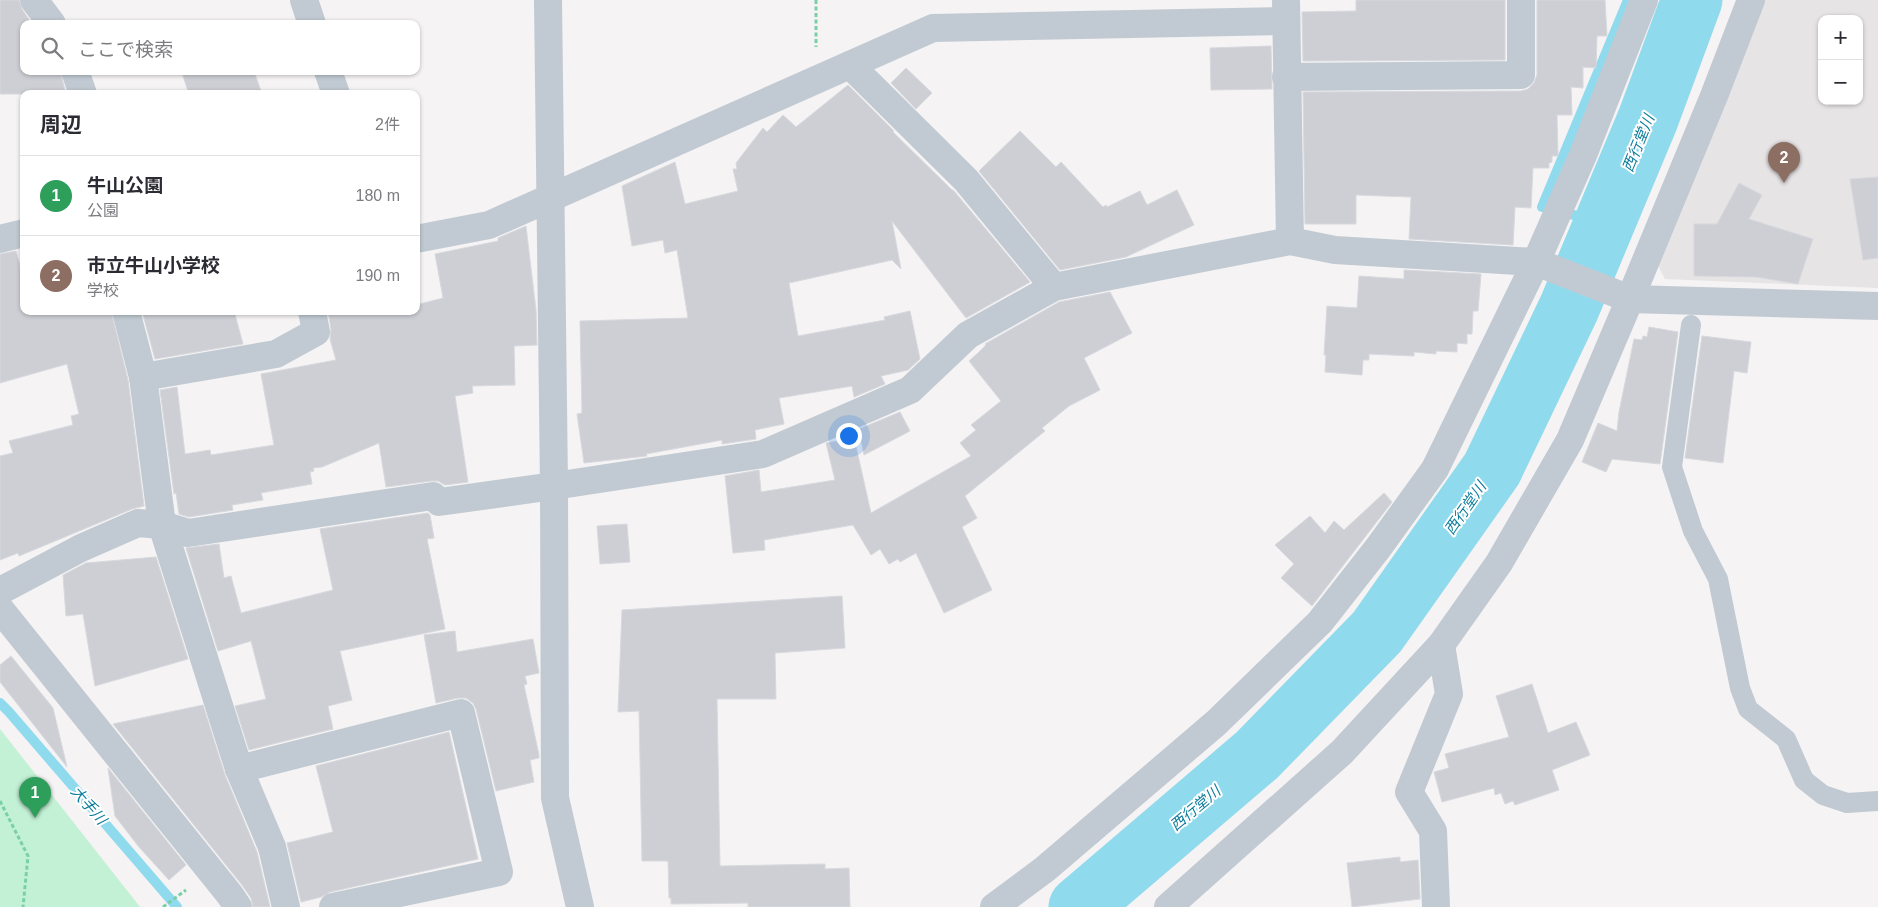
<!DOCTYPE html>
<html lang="ja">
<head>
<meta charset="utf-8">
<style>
	body { margin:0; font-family:Arial,"Noto Sans JP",sans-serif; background:#f7f7f7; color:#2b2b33 }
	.controls { position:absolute; right:15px; top:15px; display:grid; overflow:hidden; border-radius:10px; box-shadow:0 1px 4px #0004 }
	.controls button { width:45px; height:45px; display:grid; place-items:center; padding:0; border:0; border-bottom:1px solid #e1e1e2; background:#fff; color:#2b2b33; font:25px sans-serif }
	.you { position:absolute; left:848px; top:435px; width:18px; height:18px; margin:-12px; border:4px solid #fff; border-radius:50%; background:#1a73e8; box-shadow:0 0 0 8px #1a73e833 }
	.badge { display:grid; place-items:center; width:32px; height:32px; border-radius:50%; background:#1a73e8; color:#fff; font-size:16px; font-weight:700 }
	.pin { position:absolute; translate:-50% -41px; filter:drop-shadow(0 1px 2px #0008) }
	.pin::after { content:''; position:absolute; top:26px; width:18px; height:15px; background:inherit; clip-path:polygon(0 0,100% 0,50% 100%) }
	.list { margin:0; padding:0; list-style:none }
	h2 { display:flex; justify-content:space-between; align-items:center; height:65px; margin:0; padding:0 20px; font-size:21px }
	h2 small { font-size:16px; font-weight:400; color:#7c7c81 }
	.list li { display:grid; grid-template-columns:32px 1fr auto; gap:15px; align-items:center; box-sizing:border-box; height:80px; padding:0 20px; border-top:1px solid #e1e1e2 }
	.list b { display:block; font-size:19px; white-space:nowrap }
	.list p { margin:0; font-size:16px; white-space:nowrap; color:#7c7c81 }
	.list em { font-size:16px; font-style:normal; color:#7c7c81 }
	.icon { flex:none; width:28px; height:28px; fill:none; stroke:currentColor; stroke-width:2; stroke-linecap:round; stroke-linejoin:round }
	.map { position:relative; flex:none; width:1878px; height:907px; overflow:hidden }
	.search { position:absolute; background:#fff; box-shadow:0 1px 4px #0004; left:20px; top:20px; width:400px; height:55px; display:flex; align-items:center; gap:12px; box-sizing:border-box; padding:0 18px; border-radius:10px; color:#7c7c81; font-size:19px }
	.panel { position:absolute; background:#fff; box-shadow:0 1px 4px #0004; left:20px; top:90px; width:400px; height:225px; border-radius:10px }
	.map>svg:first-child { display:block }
	.education { fill:#e6e4e5; fill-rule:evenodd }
	.green { fill:#c3f1d5 }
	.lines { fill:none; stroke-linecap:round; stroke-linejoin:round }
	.stream { stroke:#90daee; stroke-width:10 }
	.river { stroke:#90daee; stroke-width:61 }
	.building { fill:#cdcfd5; stroke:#d7d9de }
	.path { stroke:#7ad0a6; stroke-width:3; stroke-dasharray:4 2.5; stroke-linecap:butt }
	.lane { stroke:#c1cad2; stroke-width:20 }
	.street { stroke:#c1cad2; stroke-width:28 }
	.labels { text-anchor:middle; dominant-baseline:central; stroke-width:4; stroke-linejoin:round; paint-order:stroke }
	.water-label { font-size:15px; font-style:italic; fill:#0c7c9b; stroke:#fff }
</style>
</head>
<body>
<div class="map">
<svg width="1878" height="907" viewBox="0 0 1878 907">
	<rect width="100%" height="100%" fill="#f5f3f3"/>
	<path class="education" d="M1762 0H1878V288L1665 279 1657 264ZM1822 19H1859V101H1822Z"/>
	<path class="green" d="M0 729 140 907H0Z"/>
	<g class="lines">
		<g class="stream">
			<path d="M1542 207 1628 0"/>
			<path d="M1567 213 1604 224"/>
			<path d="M0 703 9 712 177 907"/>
		</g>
		<path class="river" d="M1079 907 1257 755 1377 632 1492 469 1569 308 1648 119 1692 0"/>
	</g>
	<g class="building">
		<path d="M0 0H19L22 9 32 24H24V71H60L66 94H0Z"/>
		<path d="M1356 0H1505V60L1303 61 1302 12 1356 11Z"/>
		<path d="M1537 0H1605L1607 36H1597L1596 68 1583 67V88L1571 87 1572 115H1557L1558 156H1552V162L1549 163V168H1533L1531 208 1515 207 1513 245 1409 239 1411 197 1356 195V224H1305L1303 92 1521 91 1528 89 1534 83 1537 75Z"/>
		<path d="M1271 46 1272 89 1211 90 1210 48Z"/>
		<path d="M906 68 932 93 916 109 891 83Z"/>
		<path d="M186 71H254L262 94H189L182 73Z"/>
		<path d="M848 85 894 131 893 132 951 189 954 191 1030 282 966 318 892 221 901 269 892 260 789 283 798 336 885 320 884 317 910 311 920 359 908 370 881 376 885 384 854 397 852 386 779 398 784 424 755 430 756 439 722 444V440L646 454 647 456 584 463 577 414 582 413 580 321 688 318 677 250 665 253 663 240 632 246 622 186 675 162 685 204 738 191 733 169H737L736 163 763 128 767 132 783 115 796 127Z"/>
		<path d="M1020 131 1056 167 1061 162 1103 207 1106 205 1107 207 1140 191 1147 205 1177 190 1194 225 1126 257 1060 270 979 171Z"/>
		<path d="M1878 177V258L1863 260 1850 179Z"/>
		<path d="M1739 183 1762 195 1749 219 1813 239 1798 284 1756 277 1694 276V224H1717Z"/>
		<path d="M526 226 536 310 537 345 514 346 515 385 472 386 473 393 455 396 468 482 445 485 438 481H431L386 487 379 443 322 467 313 468 314 471 310 472 312 484 261 493 263 500 232 505 233 510 189 517 179 514 176 493 174 494 160 390 177 387 185 454 210 450 211 455 274 445 261 374 336 360 330 339 331 329 328 311H416V305L443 298 435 254 498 241V238Z"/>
		<path d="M16 251 24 280V311H111L128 380 144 506 132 509 19 556 18 553 0 560V456L13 453 9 441 73 425 71 416 79 414 67 364 0 383V254Z"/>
		<path d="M1404 270 1481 274 1478 311H1473L1472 334H1467V344L1457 343V352L1436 351V354L1414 352V356L1369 354V360H1363L1362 375 1325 372 1326 355H1324L1327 306 1357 308 1359 276 1404 279Z"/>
		<path d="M1110 292 1132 333 1084 358 1100 390 1069 406 1042 428 1045 431 965 496 977 518 962 527 992 590 944 613 916 553 900 562 898 559 889 564 880 549 871 555 853 525 764 540 765 550 733 553 725 476 759 470 761 492 835 480 826 443 838 441 853 433 871 513 971 456 960 443 976 430 971 425 1001 401 969 361 979 352 986 345 985 344 1059 302Z"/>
		<path d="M142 311H234L243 344 155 359Z"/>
		<path d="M1649 327 1678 332 1660 464 1612 459 1606 472 1582 462 1598 423 1617 431 1619 412 1634 339 1642 340 1643 336 1647 337Z"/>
		<path d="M1702 336 1751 342 1747 373 1734 371 1723 463 1685 458Z"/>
		<path d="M900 412 910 431 864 455 859 429Z"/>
		<path d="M1384 493 1392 502 1312 606 1281 578 1294 564 1275 545 1310 516 1325 533 1334 521 1344 530Z"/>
		<path d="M428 513 430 515 434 538 427 539 445 629 340 651 352 700 328 706 333 729 249 750 235 706 266 699 251 641 218 651 186 548 219 544 224 578 231 576 241 613 333 590 320 529Z"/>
		<path d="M627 524 630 562 600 564 597 526Z"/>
		<path d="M156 557 188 659 95 686 83 614 66 616 63 575 86 563Z"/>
		<path d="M842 596 845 648 775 653 776 699H717L720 866 825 864V869L849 868 850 907H748V903L671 904V898H669L668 861H642L639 711 618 712 622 610Z"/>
		<path d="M455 631 457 652 533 639 539 673 525 676 527 684 524 685 539 755V758L530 760 534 782 496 791 476 709 473 703 466 698H458L436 703 424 635Z"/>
		<path d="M11 656 53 708 67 767 0 682V665Z"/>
		<path d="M1532 684 1548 733 1576 722 1590 755 1552 770 1559 790 1515 805 1513 801 1505 804 1501 793 1495 795 1494 788 1442 802 1434 772 1449 768 1445 754 1509 737 1496 696Z"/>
		<path d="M203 705 225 775 257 852 270 907H253L251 898 242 885 113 724Z"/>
		<path d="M449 732 478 859 330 892 321 897 301 902 287 843 333 832 316 766Z"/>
		<path d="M108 768 186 865 169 880 139 847 115 816Z"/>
		<path d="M1400 857V862L1418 860 1420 899 1352 907 1347 863Z"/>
	</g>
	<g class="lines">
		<g class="path">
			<path d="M816 0V47"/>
			<path d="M0 801 28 856 23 907"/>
			<path d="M163 907 186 890"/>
		</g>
		<path class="lane" d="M1691 325 1672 467 1693 531 1718 579 1740 688 1748 709 1786 739 1804 780 1823 795 1847 803 1878 801"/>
		<g class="street">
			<path d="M34 0 52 24"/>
			<path d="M304 0 312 24"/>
			<path d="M548 0 554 486 555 798 580 907"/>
			<path d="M1286 0 1290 241"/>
			<path d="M850 65 966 180 1054 287"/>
			<path d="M75 71 83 94"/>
			<path d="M328 71 336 94"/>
			<path d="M1286 77 1521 75V0"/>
			<path d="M0 239 24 233"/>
			<path d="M416 239 489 225 933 28 1286 21"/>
			<path d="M126 311 143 377 162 525 239 769 272 847 286 907"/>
			<path d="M143 377 276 354 316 332 312 311"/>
			<path d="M0 591 81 548 138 523 162 525 188 533 433 496 439 502 554 486 763 454 910 390 968 335 1054 287 1290 241 1335 250 1536 262 1630 299 1878 306"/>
			<path d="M0 609 230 895 238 907"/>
			<path d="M239 769 461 713 499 872 333 907"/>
			<path d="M994 907 1045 869 1216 723 1320 622 1378 548 1435 469 1536 262 1583 155 1644 0"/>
			<path d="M1168 907 1342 752 1441 645 1499 563 1570 440 1630 299 1714 96 1751 0"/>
			<path d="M1436 907 1433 831 1409 792 1449 694 1441 645"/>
		</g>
	</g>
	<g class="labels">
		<g class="water-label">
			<text transform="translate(1638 143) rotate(-68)">西行堂川</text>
			<text transform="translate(1465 508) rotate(-55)">西行堂川</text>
			<text transform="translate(89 805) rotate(49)">大手川</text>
			<text transform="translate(1195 808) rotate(-40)">西行堂川</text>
		</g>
	</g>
</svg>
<div class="controls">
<button>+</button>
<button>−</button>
</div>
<div class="you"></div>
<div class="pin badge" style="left:35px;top:818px;background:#2e9e5b">1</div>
<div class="pin badge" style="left:1784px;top:183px;background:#8d6e63">2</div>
<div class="search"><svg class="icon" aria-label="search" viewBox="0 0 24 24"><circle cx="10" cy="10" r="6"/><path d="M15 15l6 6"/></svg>ここで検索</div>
<section class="panel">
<h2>周辺<small>2件</small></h2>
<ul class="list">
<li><span class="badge" style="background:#2e9e5b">1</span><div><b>牛山公園</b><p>公園</p></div><em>180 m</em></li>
<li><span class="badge" style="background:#8d6e63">2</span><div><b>市立牛山小学校</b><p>学校</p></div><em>190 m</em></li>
</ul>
</section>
</div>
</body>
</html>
